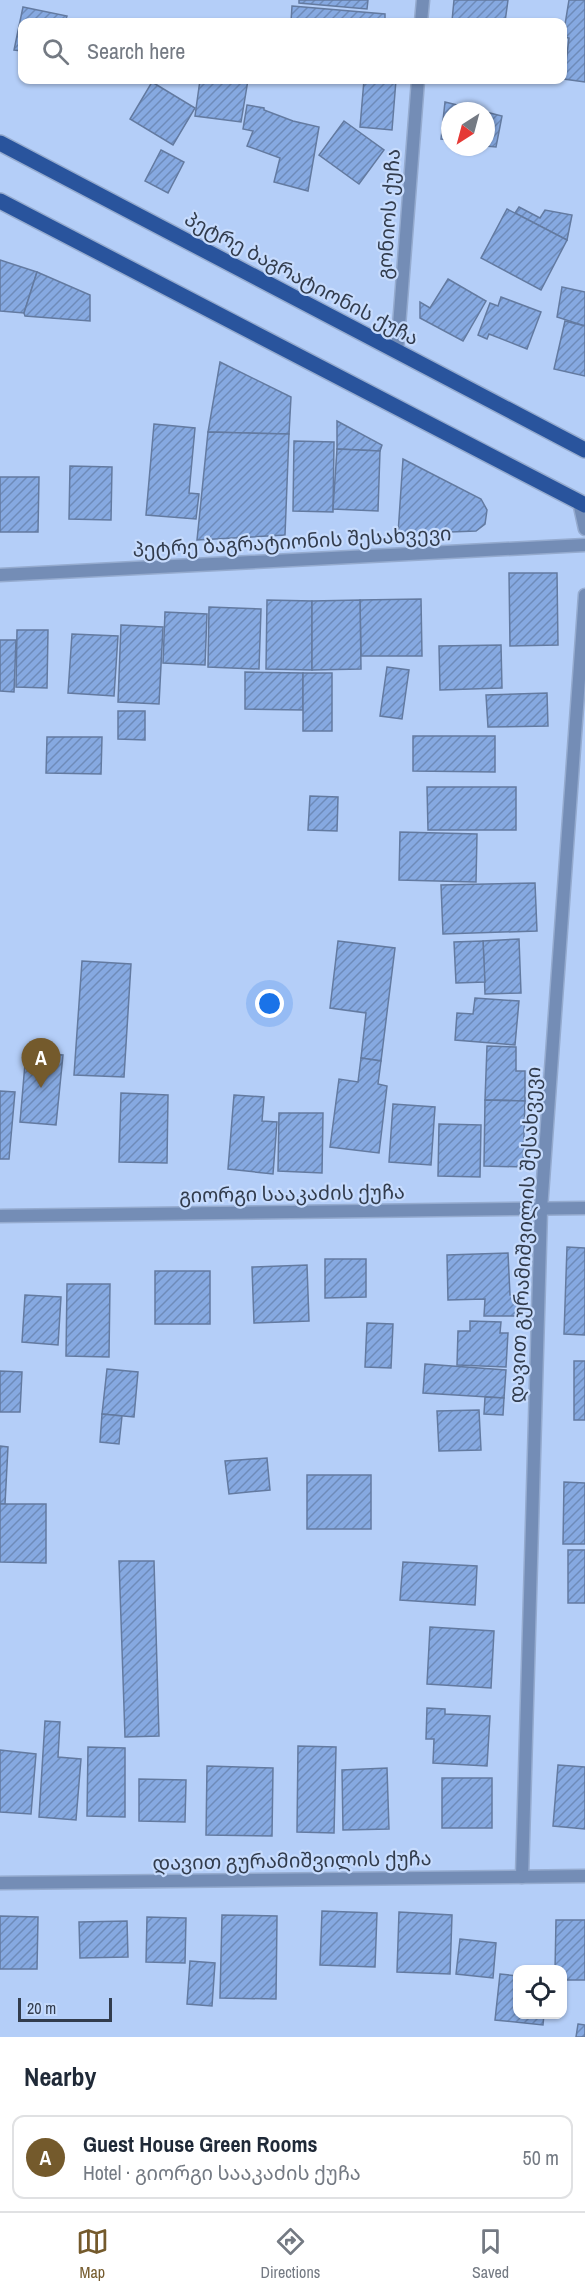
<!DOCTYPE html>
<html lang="en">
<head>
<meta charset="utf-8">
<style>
	body { margin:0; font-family:"Archivo Narrow","Noto Sans Georgian",sans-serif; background:#f6f6f7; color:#1f2937 }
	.controls { position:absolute; right:18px; bottom:18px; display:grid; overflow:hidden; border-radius:12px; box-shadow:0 2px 4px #0004 }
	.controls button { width:54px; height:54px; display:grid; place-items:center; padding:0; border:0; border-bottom:2px solid #e0e1e3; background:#fff; color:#1f2937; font:30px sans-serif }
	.compass { position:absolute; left:441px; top:102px; width:54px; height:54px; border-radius:50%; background:#fff; box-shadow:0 2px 4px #0004; rotate:216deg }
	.scale { position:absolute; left:18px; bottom:15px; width:94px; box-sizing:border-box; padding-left:6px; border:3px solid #323c4d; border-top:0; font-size:16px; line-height:21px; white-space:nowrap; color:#323c4d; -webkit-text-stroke:4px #c6dbfd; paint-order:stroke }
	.you { position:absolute; left:270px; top:1004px; width:21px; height:21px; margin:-15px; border:4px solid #fff; border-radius:50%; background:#1a73e8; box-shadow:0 0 0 9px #1a73e833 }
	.badge { display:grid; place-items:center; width:39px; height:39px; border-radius:50%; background:#745a2c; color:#fff; font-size:20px; font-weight:700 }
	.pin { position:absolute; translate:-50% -50px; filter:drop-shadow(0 2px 3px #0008) }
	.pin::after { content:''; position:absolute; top:32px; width:21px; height:18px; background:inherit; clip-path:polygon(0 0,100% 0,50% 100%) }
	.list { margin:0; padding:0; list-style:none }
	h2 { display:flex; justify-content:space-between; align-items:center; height:78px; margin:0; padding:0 24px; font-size:26px }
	h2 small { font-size:20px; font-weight:400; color:#747a83 }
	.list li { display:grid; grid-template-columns:39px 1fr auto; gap:18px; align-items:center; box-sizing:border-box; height:84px; margin:0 12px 12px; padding:0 12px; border:2px solid #e0e1e3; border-radius:12px }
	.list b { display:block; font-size:22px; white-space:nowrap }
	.list p { margin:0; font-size:20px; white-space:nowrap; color:#747a83 }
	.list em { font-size:20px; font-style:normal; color:#747a83 }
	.icon { flex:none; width:33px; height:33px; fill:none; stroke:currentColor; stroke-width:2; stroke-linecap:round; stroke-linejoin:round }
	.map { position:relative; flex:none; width:585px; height:2037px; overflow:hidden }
	.search { position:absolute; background:#fff; box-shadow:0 2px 4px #0004; left:18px; right:18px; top:18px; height:66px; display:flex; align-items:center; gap:15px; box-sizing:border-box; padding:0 21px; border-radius:12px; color:#747a83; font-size:22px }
	.sheet { height:174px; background:#fff }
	nav { display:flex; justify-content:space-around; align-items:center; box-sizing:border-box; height:84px; border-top:2px solid #e0e1e3; background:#fff; font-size:16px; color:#747a83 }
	nav a { display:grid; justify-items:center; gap:3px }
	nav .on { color:#745a2c }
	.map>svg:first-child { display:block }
	.building { fill:url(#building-hatch); stroke:#637aa0; stroke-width:1.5 }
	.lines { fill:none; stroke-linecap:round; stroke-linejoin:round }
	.street-casing { stroke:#95abcf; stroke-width:15 }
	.primary-casing { stroke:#95abcf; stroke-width:18 }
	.street { stroke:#748db6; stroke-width:12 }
	.primary { stroke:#29549d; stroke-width:15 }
	.labels { text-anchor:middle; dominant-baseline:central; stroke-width:4.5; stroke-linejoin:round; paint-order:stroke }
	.street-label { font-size:20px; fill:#323c4d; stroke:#c6dbfd }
</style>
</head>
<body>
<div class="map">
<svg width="585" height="2037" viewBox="0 0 585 2037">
	<defs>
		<pattern id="building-hatch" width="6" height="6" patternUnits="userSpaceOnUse" patternTransform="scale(1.5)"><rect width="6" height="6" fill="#86a9e1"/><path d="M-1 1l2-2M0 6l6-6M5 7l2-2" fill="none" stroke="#6e8bb9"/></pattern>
	</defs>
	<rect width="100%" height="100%" fill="#b4cef8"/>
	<g class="building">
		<path d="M299 0H368L367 9 299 3Z"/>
		<path d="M454 0H508L505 22 452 21Z"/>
		<path d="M569 0H585V82L564 79 569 38 563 37Z"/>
		<path d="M292 6 385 14V22H291Z"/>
		<path d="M23 7 67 16 65 22H22V51L14 50Z"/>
		<path d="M200 80H248L241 122 195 116Z"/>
		<path d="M364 80H396L392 130 360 127Z"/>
		<path d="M152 82 195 108 173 145 130 119Z"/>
		<path d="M445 102 482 111H450V140L441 139Z"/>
		<path d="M247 105 264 108V110L293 121 319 127 308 191 274 182 280 158 247 146 253 131 243 129Z"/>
		<path d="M486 112 502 116 496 147 486 146Z"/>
		<path d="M344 121 384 150 359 184 319 155Z"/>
		<path d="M161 150 184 162 168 193 145 181Z"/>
		<path d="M519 207 540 218 545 210 572 215 567 240 515 213Z"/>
		<path d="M507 209 567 240 541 290 481 258Z"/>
		<path d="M0 260 37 272 24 313 0 311Z"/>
		<path d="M37 272 90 295V321L25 316 24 313Z"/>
		<path d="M448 279 486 301 463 341 420 318V302L430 308Z"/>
		<path d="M562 287 585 292V326L557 317Z"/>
		<path d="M501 297 541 312 527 349 489 334 487 339 478 335 490 303 498 306Z"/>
		<path d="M565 321 585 326V376L554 369Z"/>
		<path d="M220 362 291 397 289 434 208 432Z"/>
		<path d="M337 421 382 445 380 451 337 449Z"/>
		<path d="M154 424 195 428 189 493 199 494 196 519 146 515Z"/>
		<path d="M208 432 289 434 285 535 197 540Z"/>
		<path d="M294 441 334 442 333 512 293 511Z"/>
		<path d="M337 449 380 451 378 511 333 509Z"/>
		<path d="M403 459 481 499 487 510 485 524 476 531 398 534Z"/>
		<path d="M70 466 112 467 111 520 69 519Z"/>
		<path d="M0 477H39L38 532H0Z"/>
		<path d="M509 573H557L558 645 510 646Z"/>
		<path d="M421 599 422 656H361L360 600Z"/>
		<path d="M267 600 312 601V670L266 669Z"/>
		<path d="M360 600 361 669 312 670V601Z"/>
		<path d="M209 607 261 609 259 669 208 667Z"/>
		<path d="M165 612 207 614 205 665 163 663Z"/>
		<path d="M121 625 163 627 159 704 118 702Z"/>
		<path d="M17 630H48L47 688 16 687Z"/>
		<path d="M72 634 118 636 114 696 68 693Z"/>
		<path d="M0 640H16L14 692 0 691Z"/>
		<path d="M501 645 502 688 440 690 439 646Z"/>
		<path d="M387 667 409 670 402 719 380 716Z"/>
		<path d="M245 672 303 673V710L245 709Z"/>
		<rect x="303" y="673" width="29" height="58"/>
		<path d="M547 693 548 726 488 727 486 695Z"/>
		<path d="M118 711H145V740L118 739Z"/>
		<path d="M413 736H495V772L413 771Z"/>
		<path d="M47 737H102L101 774 46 773Z"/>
		<path d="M427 787H516V830H428Z"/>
		<path d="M310 796 338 797 337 831 308 830Z"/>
		<path d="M400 832 477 834 476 882 399 880Z"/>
		<path d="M535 883 537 931 443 934 441 885Z"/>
		<path d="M519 939 521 993 485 994 483 941Z"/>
		<path d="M338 941 395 948 381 1061 361 1058 366 1013 330 1008Z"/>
		<path d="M483 941 485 982 456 983 454 942Z"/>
		<path d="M82 961 131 964 124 1077 74 1075Z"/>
		<path d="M475 998 519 1001 515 1045 455 1040 457 1013 473 1014Z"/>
		<path d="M487 1046 516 1047V1071H525V1101L485 1100Z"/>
		<path d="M26 1052 63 1055 56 1125 20 1122Z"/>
		<path d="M361 1058 381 1061 378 1084 387 1086 379 1153 330 1147 339 1079 358 1082Z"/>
		<path d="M0 1091 15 1092 9 1159H0Z"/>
		<path d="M121 1093 168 1095 167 1163 119 1162Z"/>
		<path d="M234 1095 264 1097 262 1121 277 1122 273 1174 228 1169Z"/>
		<path d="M485 1100 525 1101 523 1167 484 1166Z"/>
		<path d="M393 1104 435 1107 431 1165 389 1162Z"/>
		<path d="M279 1113H323L322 1173 278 1171Z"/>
		<path d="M439 1124 481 1125 480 1177 438 1176Z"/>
		<path d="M567 1247 585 1248V1335L564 1334Z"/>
		<path d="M508 1253 510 1295H519L518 1316H484L485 1299 448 1300 447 1255Z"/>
		<path d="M325 1259H366V1297L325 1298Z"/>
		<path d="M307 1265 309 1321 254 1323 252 1267Z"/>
		<rect x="155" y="1271" width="55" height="53"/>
		<path d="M67 1284H110L109 1357 66 1356Z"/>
		<path d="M25 1295 61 1297 58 1345 22 1342Z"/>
		<path d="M470 1321 501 1322 500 1333H508L506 1367 457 1365 458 1331H470Z"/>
		<path d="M367 1323 393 1324 391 1368 365 1367Z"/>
		<rect x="574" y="1361" width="11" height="59"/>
		<path d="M425 1364 506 1370 504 1398 423 1393Z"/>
		<path d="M107 1369 138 1372 134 1417 102 1414Z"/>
		<path d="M0 1371 22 1372 20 1412H0Z"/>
		<path d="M485 1397 504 1398 503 1415 484 1414Z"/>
		<path d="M479 1410 481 1450 439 1451 437 1411Z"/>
		<path d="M102 1414 122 1416 119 1444 100 1442Z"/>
		<path d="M0 1446 8 1447 5 1504H0Z"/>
		<path d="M267 1458 270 1490 229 1494 225 1461Z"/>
		<rect x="307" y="1475" width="64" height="54"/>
		<path d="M564 1482 585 1483V1544H563Z"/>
		<path d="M0 1504H46V1563L0 1562Z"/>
		<rect x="568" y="1550" width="17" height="53"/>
		<path d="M119 1561H154L159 1736 125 1737Z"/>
		<path d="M403 1562 477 1566 475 1605 400 1600Z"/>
		<path d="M430 1627 494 1631 491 1688 427 1684Z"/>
		<path d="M427 1708 445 1709V1714L490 1716 487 1766 433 1763 434 1739H426Z"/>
		<path d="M45 1721 60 1722 58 1757 81 1759 76 1820 39 1817Z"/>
		<path d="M298 1746 336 1747 334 1833 297 1832Z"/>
		<path d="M88 1747 125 1748V1817L87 1816Z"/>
		<path d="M0 1750 36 1754 31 1814 0 1812Z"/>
		<path d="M558 1765 585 1767V1829L553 1826Z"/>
		<path d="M207 1766 273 1768 272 1836 206 1835Z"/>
		<path d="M387 1768 389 1829 343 1830 342 1770Z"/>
		<rect x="442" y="1778" width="50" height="50"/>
		<path d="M139 1779 186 1780 185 1822 139 1821Z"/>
		<path d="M322 1911 377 1913 375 1967 320 1965Z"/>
		<path d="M399 1912 452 1915 450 1974 397 1972Z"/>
		<path d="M222 1915 277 1916 276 1999 220 1998Z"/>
		<path d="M0 1916 38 1917 37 1969H0Z"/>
		<path d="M147 1917 186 1918 185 1963 146 1962Z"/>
		<path d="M556 1920H585V1980H562V1970H555Z"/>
		<path d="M127 1921 128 1957 80 1958 79 1922Z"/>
		<path d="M460 1939 496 1943 493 1978 456 1974Z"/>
		<path d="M190 1961 215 1963 212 2006 187 2004Z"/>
		<path d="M500 1974 518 1976V2014H544L543 2025 495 2020Z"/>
		<path d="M578 2024 585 2025V2037H576Z"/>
	</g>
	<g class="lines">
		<defs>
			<g id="street">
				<path d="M421 22 423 0"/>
				<path d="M397 352 418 80"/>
				<path d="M579 502 585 529"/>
				<path d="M0 575 585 545"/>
				<path d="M0 1216 585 1208"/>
				<path d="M522 1877 541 1209 585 595"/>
				<path d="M0 1883 585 1876"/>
			</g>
			<g id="primary">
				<path d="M0 143 585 450"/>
				<path d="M0 201 585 505"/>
			</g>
		</defs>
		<use href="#street" class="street-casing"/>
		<use href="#primary" class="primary-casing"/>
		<use href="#street" class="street"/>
		<use href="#primary" class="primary"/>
	</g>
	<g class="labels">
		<g class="street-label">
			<text transform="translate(388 214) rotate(-86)">გონიოს ქუჩა</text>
			<text transform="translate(302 278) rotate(28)">პეტრე ბაგრატიონის ქუჩა</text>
			<text transform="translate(292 541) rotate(-3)">პეტრე ბაგრატიონის შესახვევი</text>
			<text transform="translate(292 1193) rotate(-1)">გიორგი სააკაძის ქუჩა</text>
			<text transform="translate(524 1235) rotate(-87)">დავით გურამიშვილის შესახვევი</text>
			<text transform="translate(292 1860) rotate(-1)">დავით გურამიშვილის ქუჩა</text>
		</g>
	</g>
</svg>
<div class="controls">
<button><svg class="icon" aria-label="locate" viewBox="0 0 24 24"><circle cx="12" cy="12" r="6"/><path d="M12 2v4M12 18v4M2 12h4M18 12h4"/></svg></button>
</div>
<svg class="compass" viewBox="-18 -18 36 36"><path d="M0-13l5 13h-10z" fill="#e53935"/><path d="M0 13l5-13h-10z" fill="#747a83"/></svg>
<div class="scale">20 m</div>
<div class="you"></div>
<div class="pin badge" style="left:41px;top:1088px">A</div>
<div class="search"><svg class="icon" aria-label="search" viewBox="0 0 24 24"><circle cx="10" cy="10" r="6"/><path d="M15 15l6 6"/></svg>Search here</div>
</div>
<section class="sheet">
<h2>Nearby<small></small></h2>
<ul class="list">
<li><span class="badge">A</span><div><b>Guest House Green Rooms</b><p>Hotel · გიორგი სააკაძის ქუჩა</p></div><em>50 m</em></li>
</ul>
</section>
<nav>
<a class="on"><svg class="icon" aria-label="map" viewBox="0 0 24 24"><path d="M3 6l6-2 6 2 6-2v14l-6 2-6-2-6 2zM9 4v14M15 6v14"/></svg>Map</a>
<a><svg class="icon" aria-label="directions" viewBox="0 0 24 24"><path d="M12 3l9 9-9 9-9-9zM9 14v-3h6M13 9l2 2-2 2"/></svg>Directions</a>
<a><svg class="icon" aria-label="saved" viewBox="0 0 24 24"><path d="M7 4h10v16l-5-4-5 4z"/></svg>Saved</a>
</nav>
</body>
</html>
